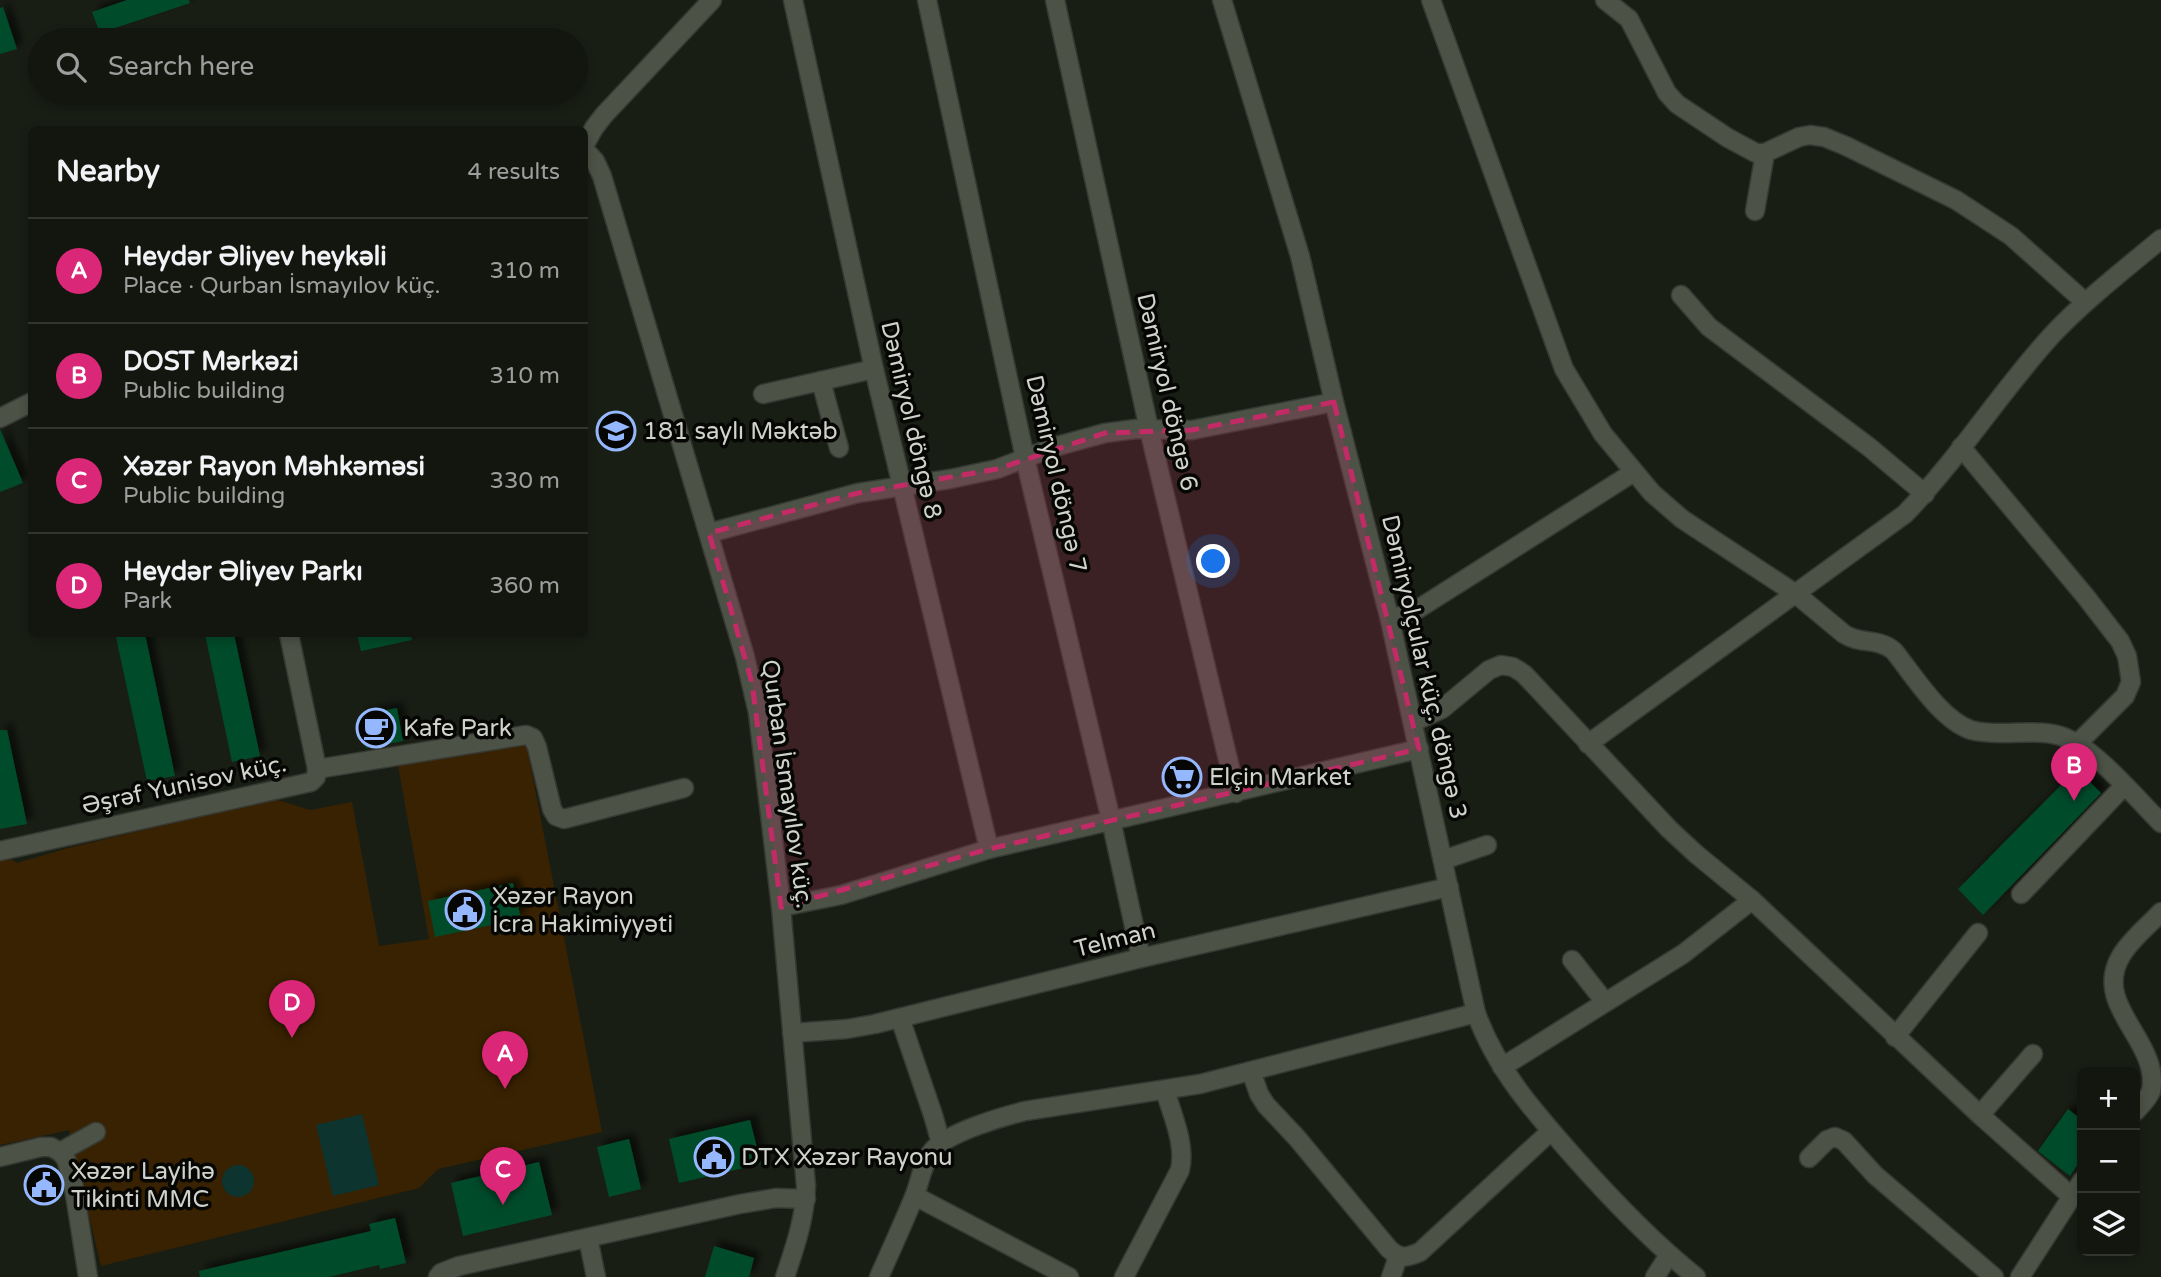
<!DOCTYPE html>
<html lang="en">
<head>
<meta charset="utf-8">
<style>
	body { margin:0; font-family:"Varela Round",sans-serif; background:#1c1f18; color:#f1f3f6 }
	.controls { position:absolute; right:21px; bottom:21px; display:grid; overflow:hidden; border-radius:10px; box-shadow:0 4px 10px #0003 }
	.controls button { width:63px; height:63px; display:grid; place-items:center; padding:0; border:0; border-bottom:2px solid #32352f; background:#13160f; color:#f1f3f6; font:35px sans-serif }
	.you { position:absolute; left:1214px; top:562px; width:24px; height:24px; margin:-18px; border:5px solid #fff; border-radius:50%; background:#1a73e8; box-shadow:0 0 0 10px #1a73e833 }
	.badge { display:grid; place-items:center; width:46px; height:46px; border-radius:50%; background:#db2777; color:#fff; font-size:23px; font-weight:700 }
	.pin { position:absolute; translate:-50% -58px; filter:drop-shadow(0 2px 4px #0008) }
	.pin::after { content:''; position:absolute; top:37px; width:24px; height:21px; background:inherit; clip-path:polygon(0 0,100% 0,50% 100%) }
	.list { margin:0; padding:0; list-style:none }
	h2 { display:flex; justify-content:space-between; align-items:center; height:91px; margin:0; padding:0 28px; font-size:30px }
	h2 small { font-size:23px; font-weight:400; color:#9d9f9e }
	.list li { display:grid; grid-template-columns:46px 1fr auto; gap:21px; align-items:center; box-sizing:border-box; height:105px; padding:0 28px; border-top:2px solid #32352f }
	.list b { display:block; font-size:26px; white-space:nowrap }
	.list p { margin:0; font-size:23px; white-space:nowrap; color:#9d9f9e }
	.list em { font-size:23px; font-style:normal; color:#9d9f9e }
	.icon { flex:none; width:38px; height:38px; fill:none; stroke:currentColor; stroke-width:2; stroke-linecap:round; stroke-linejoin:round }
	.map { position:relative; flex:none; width:2161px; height:1277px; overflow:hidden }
	.search { position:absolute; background:#13160f; box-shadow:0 4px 10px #0003; left:28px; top:28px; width:560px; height:77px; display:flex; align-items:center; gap:18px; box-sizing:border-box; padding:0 24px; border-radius:38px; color:#9d9f9e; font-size:26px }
	.panel { position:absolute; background:#13160f; box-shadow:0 4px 10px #0003; left:28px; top:126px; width:560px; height:511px; border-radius:10px }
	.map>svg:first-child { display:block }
	.green { fill:#392201 }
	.water { fill:#0d342f }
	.building { fill:#044c29; filter:url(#shadow) }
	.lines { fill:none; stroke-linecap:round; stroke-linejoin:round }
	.minor-casing { stroke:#363932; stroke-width:21 }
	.tertiary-casing { stroke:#363932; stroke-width:21 }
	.minor { stroke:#4d5247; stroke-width:18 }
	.tertiary { stroke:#4d5247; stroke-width:18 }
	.marked { fill:#c32b66; fill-opacity:0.2; stroke:#c32b66; stroke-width:5; stroke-dasharray:14 9; stroke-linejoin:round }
	.labels { text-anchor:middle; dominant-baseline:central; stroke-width:7; stroke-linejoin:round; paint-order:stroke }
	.street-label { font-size:24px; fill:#d0d3cc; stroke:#060704 }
	.poi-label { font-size:24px; fill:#d0d3cc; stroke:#060704; text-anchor:start }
</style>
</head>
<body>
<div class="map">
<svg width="2161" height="1277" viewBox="0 0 2161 1277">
	<defs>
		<filter id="shadow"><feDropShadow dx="6" dy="-6" stdDeviation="3.5" flood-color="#0009"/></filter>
	</defs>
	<rect width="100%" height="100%" fill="#191e14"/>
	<path class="green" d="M526 743 602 1132 438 1169 419 1188 101 1266 69 1130 0 1145V860L9 858 17 863 68 848 274 799 310 810 352 802 379 946 429 939 398 765Z"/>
	<g class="water">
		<path d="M362 1114 379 1185 333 1196 316 1125Z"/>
		<circle cx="238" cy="1181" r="16"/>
	</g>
	<g class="building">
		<path d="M127 0H189L190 3 100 33 92 12Z"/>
		<path d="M3 7 17 49 0 54V8Z"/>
		<path d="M0 429 23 483 0 492Z"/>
		<path d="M134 634H145L175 776 147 781 116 637Z"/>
		<path d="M205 634H234L260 756 232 762Z"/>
		<path d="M357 634H411L412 640 361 651Z"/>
		<path d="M397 708 403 741 366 748 360 715Z"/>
		<path d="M0 730H7L27 824 0 829Z"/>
		<path d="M2077 769 2101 793 1983 915 1958 889Z"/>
		<path d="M513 883 521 919 435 937 428 901Z"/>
		<path d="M2068 1109 2082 1120V1158L2070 1176 2038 1151Z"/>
		<path d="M750 1120 761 1164 679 1183 669 1139Z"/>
		<path d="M629 1139 641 1189 609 1197 597 1147Z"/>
		<path d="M539 1162 552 1215 463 1236 451 1183Z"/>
		<path d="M395 1218 406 1263 380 1269 379 1265 329 1277H200L199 1271 371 1231 369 1224Z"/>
		<path d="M714 1246 754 1258 749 1277H705Z"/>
	</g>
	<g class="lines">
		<defs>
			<g id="minor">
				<path d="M793 0 874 369 989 849"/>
				<path d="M927 0 1025 458 1111 820 1141 958"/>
				<path d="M1055 0 1149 429 1236 793"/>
				<path d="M1222 0 1300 256 1334 402 1390 620 1476 1013C1496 1069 1535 1113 1574 1157 1612 1200 1651 1241 1696 1277"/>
				<path d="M1431 0 1564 369 1603 434 1652 493 1682 519 1796 594 1844 634C1861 645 1877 637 1894 651 1914 676 1941 720 1971 730 1981 733 1993 733 2003 733 2024 733 2047 730 2066 738 2096 750 2137 799 2161 823"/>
				<path d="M1605 0 1629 19 1667 93 1677 104 1728 138 1756 153H1765L1799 137 1810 135 1824 137 1846 146 1956 200 2011 236 2085 302"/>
				<path d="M584 146 594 128 604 115 712 0"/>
				<path d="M584 149 595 161 602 176 745 657 758 713 781 907 806 1186C805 1218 795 1247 785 1277"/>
				<path d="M1755 211 1765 153"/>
				<path d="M1681 295 1709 327 1869 447 1925 494"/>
				<path d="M821 381 839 448"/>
				<path d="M763 394 874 369"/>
				<path d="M0 418 32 402"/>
				<path d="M1961 447 2086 597 2120 641 2127 656 2131 682 2125 696 2078 743"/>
				<path d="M709 533 858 493 950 479 997 469 1054 447 1105 433 1136 429 1192 430 1334 402"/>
				<path d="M1390 620 1418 609 1634 472"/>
				<path d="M1413 722 1442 709 1489 670 1501 665 1513 667 1524 674 1669 829 1696 854 1752 900 1980 1115 2071 1196"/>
				<path d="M1588 744 1905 514C1959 458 2000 392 2052 335 2085 300 2124 270 2161 239"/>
				<path d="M317 769 526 735 533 738 537 747 552 809 556 816 564 819 684 788"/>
				<path d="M0 851 311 782 316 777 317 769 289 634"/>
				<path d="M1443 860 1487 845"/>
				<path d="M2021 894 2124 786"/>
				<path d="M781 907 841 895 989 849 1419 749"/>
				<path d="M1572 960 1605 1002"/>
				<path d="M900 1018 933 1115 941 1143"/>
				<path d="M792 1033 847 1029 875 1024 1141 958 1449 887"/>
				<path d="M1895 1037 1978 933"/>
				<path d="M1502 1067 1683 954 1752 900"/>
				<path d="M1251 1071 1259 1094 1266 1105 1297 1138 1389 1249C1400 1259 1406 1258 1420 1252L1551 1131"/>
				<path d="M1980 1115 2033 1054"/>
				<path d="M60 1152 96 1132"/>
				<path d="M0 1157 41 1147H51L60 1152 66 1159 73 1182 88 1277"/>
				<path d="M1809 1158 1827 1140 1835 1137 1844 1141 1875 1175 1994 1277"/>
				<path d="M915 1196 1069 1277"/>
				<path d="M588 1238 596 1277"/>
				<path d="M438 1277 441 1273 459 1266 740 1204 776 1198 806 1199"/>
				<path d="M879 1277C891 1250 903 1224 914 1197 920 1183 923 1159 935 1148 953 1131 1001 1117 1025 1111L1200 1084 1476 1013"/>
				<path d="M1124 1277 1180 1170C1186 1144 1172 1115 1165 1090"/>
				<path d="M1391 1277 1398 1257"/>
				<path d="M1655 1277 1669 1255"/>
			</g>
			<g id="tertiary">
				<path d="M2135 1112C2140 1106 2148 1099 2151 1091 2161 1041 2091 1006 2121 956 2130 940 2148 926 2161 912"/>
				<path d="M2020 1277 2082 1181"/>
			</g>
		</defs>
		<use href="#minor" class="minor-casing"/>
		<use href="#tertiary" class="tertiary-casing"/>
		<use href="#minor" class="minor"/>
		<use href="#tertiary" class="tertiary"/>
	</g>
	<path class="marked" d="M1334 402 1419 749 989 849 781 907 752 683 709 533 858 493 997 469 1105 433 1192 430Z"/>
	<defs>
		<symbol id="school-ring" viewBox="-11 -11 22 22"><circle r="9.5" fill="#060704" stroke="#94b7fd" stroke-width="1.5"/><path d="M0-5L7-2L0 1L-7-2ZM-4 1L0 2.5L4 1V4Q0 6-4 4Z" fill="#94b7fd"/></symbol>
		<symbol id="cafe-ring" viewBox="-11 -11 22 22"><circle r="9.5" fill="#060704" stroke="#94b7fd" stroke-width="1.5"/><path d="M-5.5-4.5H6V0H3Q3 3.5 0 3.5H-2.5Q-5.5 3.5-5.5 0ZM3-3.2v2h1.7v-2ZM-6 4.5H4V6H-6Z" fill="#94b7fd"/></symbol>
		<symbol id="supermarket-ring" viewBox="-11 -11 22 22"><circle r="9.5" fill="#060704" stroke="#94b7fd" stroke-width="1.5"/><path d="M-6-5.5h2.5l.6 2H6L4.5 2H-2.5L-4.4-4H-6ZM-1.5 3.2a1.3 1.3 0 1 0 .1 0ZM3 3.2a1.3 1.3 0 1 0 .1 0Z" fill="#94b7fd"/></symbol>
		<symbol id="civic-ring" viewBox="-11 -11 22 22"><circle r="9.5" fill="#060704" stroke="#94b7fd" stroke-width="1.5"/><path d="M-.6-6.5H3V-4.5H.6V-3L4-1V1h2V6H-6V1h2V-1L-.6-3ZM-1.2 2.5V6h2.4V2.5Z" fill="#94b7fd"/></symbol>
	</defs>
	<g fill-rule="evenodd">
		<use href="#school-ring" x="594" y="409" width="44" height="44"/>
		<use href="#cafe-ring" x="354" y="706" width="44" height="44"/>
		<use href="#supermarket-ring" x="1160" y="755" width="44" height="44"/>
		<use href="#civic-ring" x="443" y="888" width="44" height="44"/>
		<use href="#civic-ring" x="692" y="1135" width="44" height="44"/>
		<use href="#civic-ring" x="22" y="1163" width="44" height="44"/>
	</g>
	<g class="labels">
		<g class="street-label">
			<text transform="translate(1167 392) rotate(77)">Dəmiryol döngə 6</text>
			<text transform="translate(911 420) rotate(77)">Dəmiryol döngə 8</text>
			<text transform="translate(1056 474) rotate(77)">Dəmiryol döngə 7</text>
			<text transform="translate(1424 667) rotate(77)">Dəmiryolçular küç. döngə 3</text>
			<text transform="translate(787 784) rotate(82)">Qurban İsmayılov küç.</text>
			<text transform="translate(184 785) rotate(-12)">Əşrəf Yunisov küç.</text>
			<text transform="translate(1115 940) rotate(-14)">Telman</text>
		</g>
		<g class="poi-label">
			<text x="643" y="431">181 saylı Məktəb</text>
			<text x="403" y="728">Kafe Park</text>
			<text x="1209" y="777">Elçin Market</text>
			<text x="492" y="896">Xəzər Rayon<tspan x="492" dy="28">İcra Hakimiyyəti</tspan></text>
			<text x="741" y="1157">DTX Xəzər Rayonu</text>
			<text x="71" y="1171">Xəzər Layihə<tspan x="71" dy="28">Tikinti MMC</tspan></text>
		</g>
	</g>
</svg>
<div class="controls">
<button>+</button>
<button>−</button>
<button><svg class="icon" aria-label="layers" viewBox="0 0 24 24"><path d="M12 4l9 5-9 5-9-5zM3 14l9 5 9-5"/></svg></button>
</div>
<div class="you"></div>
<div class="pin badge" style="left:505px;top:1089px">A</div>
<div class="pin badge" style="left:2074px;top:801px">B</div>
<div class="pin badge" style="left:503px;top:1205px">C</div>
<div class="pin badge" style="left:292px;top:1038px">D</div>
<div class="search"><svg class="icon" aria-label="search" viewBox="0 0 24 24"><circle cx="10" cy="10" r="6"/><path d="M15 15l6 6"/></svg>Search here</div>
<section class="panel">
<h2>Nearby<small>4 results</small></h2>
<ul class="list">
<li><span class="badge">A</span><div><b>Heydər Əliyev heykəli</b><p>Place · Qurban İsmayılov küç.</p></div><em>310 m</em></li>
<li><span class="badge">B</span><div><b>DOST Mərkəzi</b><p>Public building</p></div><em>310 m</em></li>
<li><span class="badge">C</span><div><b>Xəzər Rayon Məhkəməsi</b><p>Public building</p></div><em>330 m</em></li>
<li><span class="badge">D</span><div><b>Heydər Əliyev Parkı</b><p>Park</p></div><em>360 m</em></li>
</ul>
</section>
</div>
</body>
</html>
